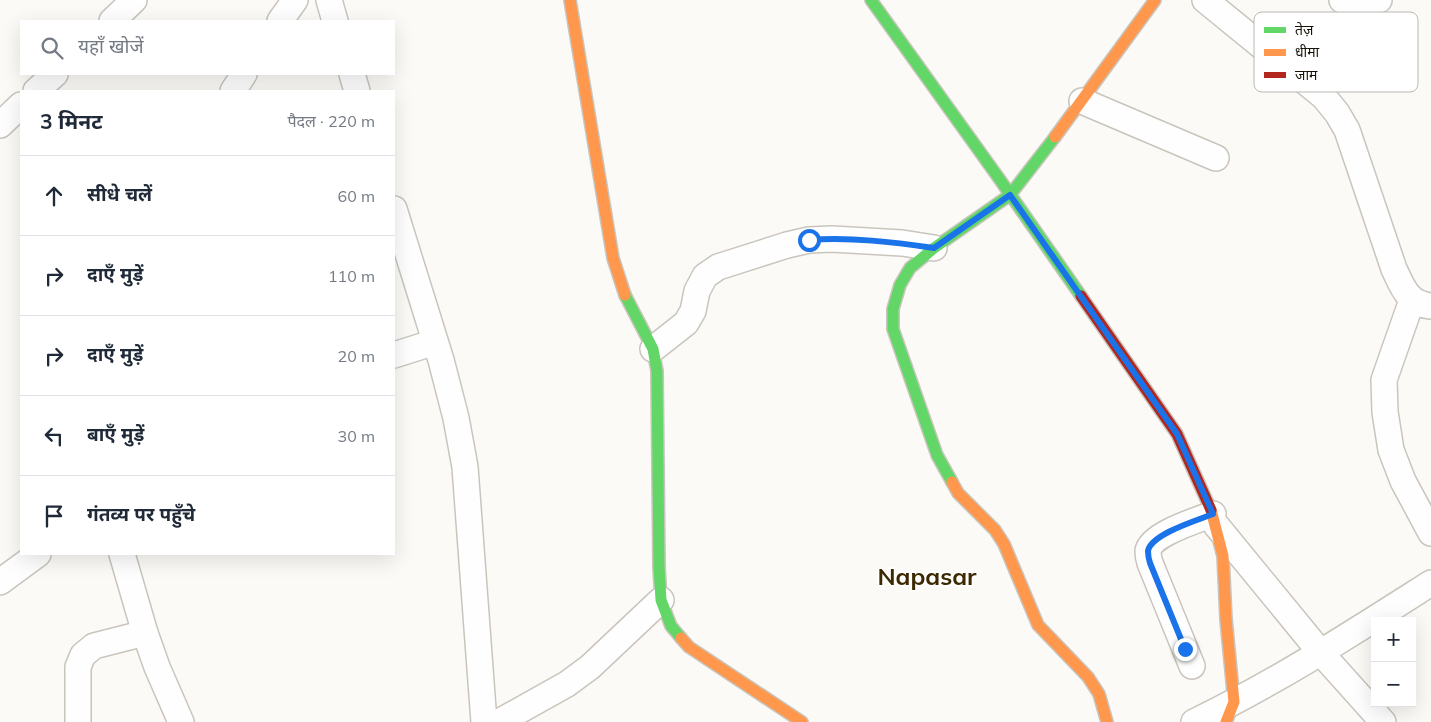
<!DOCTYPE html>
<html lang="hi">
<head>
<meta charset="utf-8">
<style>
	body { margin:0; font-family:Mulish,"Noto Sans Devanagari",sans-serif; background:#f6f6f7; color:#1f2937 }
	.controls { position:absolute; right:15px; bottom:15px; display:grid; overflow:hidden; border-radius:0px; box-shadow:0 5px 20px #0002 }
	.controls button { width:45px; height:45px; display:grid; place-items:center; padding:0; border:0; border-bottom:1px solid #e0e1e3; background:#fff; color:#1f2937; font:25px sans-serif }
	.stop { position:absolute; width:15px; height:15px; margin:-11px; border:4px solid #1a73e8; border-radius:50%; background:#fff }
	.stop.end { background:#1a73e8; border-color:#fff; box-shadow:0 1px 5px #0008 }
	.list { margin:0; padding:0; list-style:none }
	h2 { display:flex; justify-content:space-between; align-items:center; height:65px; margin:0; padding:0 20px; font-size:21px }
	h2 small { font-size:16px; font-weight:400; color:#747a83 }
	.list li { display:grid; grid-template-columns:32px 1fr auto; gap:15px; align-items:center; box-sizing:border-box; height:80px; padding:0 20px; border-top:1px solid #e0e1e3 }
	.list b { display:block; font-size:19px; white-space:nowrap }
	.list em { font-size:16px; font-style:normal; color:#747a83 }
	.icon { flex:none; width:28px; height:28px; fill:none; stroke:currentColor; stroke-width:2; stroke-linecap:round; stroke-linejoin:round }
	.map { position:relative; flex:none; width:1431px; height:722px; overflow:hidden }
	.search { position:absolute; background:#fff; box-shadow:0 5px 20px #0002; left:20px; top:20px; width:375px; height:55px; display:flex; align-items:center; gap:12px; box-sizing:border-box; padding:0 18px; border-radius:0px; color:#747a83; font-size:19px }
	.panel { position:absolute; background:#fff; box-shadow:0 5px 20px #0002; left:20px; top:90px; width:375px; height:465px; border-radius:0px }
	.map>svg:first-child { display:block }
	.lines { fill:none; stroke-linecap:round; stroke-linejoin:round }
	.street-casing { stroke:#c9c5bd; stroke-width:28 }
	.fast-casing { stroke:#c9c5bd; stroke-width:14 }
	.slow-casing { stroke:#c9c5bd; stroke-width:14 }
	.jam-casing { stroke:#c9c5bd; stroke-width:14 }
	.street { stroke:#fffefe; stroke-width:25 }
	.fast { stroke:#63d668; stroke-width:11 }
	.slow { stroke:#ff974d; stroke-width:11 }
	.jam { stroke:#b3261e; stroke-width:11 }
	.route { stroke:#1a73e8; stroke-width:6 }
	.labels { text-anchor:middle; dominant-baseline:central; stroke-width:4; stroke-linejoin:round; paint-order:stroke }
	.district-label { font-size:24px; font-weight:bold; fill:#3c2901; stroke:#fff }
	.key { fill:#fff; stroke:#b9b8b4; stroke-width:1 }
	.key-label { font-size:14px; fill:#171106 }
</style>
</head>
<body>
<div class="map">
<svg width="1431" height="722" viewBox="0 0 1431 722">
	<rect width="100%" height="100%" fill="#fcfaf6"/>
	<g class="lines">
		<defs>
			<g id="street">
				<path d="M329 0 335 21"/>
				<path d="M1205 0 1324 97 1337 113 1347 130 1394 269C1403 288 1408 304 1431 306"/>
				<path d="M1342 0 1356 6 1379 0"/>
				<path d="M112 21 134 0"/>
				<path d="M280 21 295 0"/>
				<path d="M352 74 357 91"/>
				<path d="M36 91 55 74"/>
				<path d="M233 91 244 74"/>
				<path d="M1082 101 1216 158"/>
				<path d="M0 125 21 105"/>
				<path d="M394 209 441 360 456 418 465 467 484 722"/>
				<path d="M1412 300 1384 380 1385 412 1391 450 1403 481 1431 533"/>
				<path d="M653 349 686 323 693 311 697 291 705 276 718 267 787 245 809 240 832 239 902 243 934 248"/>
				<path d="M394 355 435 342"/>
				<path d="M1216 525 1321 653 1383 722"/>
				<path d="M122 554 145 633 157 667 181 722"/>
				<path d="M0 582 38 554"/>
				<path d="M1192 666 1150 563C1149 560 1148 555 1148 551 1151 534 1198 520 1213 514"/>
				<path d="M78 722V667L83 655 94 646 145 633"/>
				<path d="M499 722 567 684 590 667 661 600"/>
				<path d="M1194 722C1277 682 1354 632 1431 583"/>
			</g>
			<g id="fast">
				<path d="M871 0 998 177 1081 296"/>
				<path d="M625 295 653 349 657 371 659 567 661 600 671 626 681 638"/>
				<path d="M952 482 937 455 893 329V309L900 285 910 268 934 248 1010 195 1055 137"/>
			</g>
			<g id="slow">
				<path d="M570 0 613 258 625 295"/>
				<path d="M1055 137 1155 0"/>
				<path d="M952 482 958 493 995 530 1004 544 1038 625 1088 677 1099 694 1107 722"/>
				<path d="M1211 510 1223 556 1226 619 1234 702 1226 722"/>
				<path d="M681 638 689 647 802 722"/>
			</g>
			<path id="jam" d="M1081 296 1177 434 1211 510"/>
		</defs>
		<use href="#street" class="street-casing"/>
		<use href="#fast" class="fast-casing"/>
		<use href="#slow" class="slow-casing"/>
		<use href="#jam" class="jam-casing"/>
		<use href="#street" class="street"/>
		<use href="#fast" class="fast"/>
		<use href="#slow" class="slow"/>
		<use href="#jam" class="jam"/>
	</g>
	<g class="lines">
		<path class="route" d="M809 240C851 237 893 242 934 248L1010 195 1177 434 1213 514C1198 520 1151 534 1148 551 1148 555 1149 560 1150 563L1185 649"/>
	</g>
	<g class="labels">
		<g class="district-label">
			<text x="927" y="576">Napasar</text>
		</g>
	</g>
	<rect x="1254" y="12" width="164" height="80" rx="8" class="key"/>
	<rect x="1264" y="27" width="22" height="6" fill="#63d668"/>
	<rect x="1264" y="49" width="22" height="7" fill="#ff974d"/>
	<rect x="1264" y="72" width="22" height="6" fill="#b3261e"/>
	<g class="key-label">
		<text x="1295" y="35">तेज़</text>
		<text x="1295" y="57">धीमा</text>
		<text x="1295" y="80">जाम</text>
	</g>
</svg>
<div class="controls">
<button>+</button>
<button>−</button>
</div>
<div class="stop" style="left:809px;top:240px"></div>
<div class="stop end" style="left:1185px;top:649px"></div>
<div class="search"><svg class="icon" aria-label="search" viewBox="0 0 24 24"><circle cx="10" cy="10" r="6"/><path d="M15 15l6 6"/></svg>यहाँ खोजें</div>
<section class="panel">
<h2>3 मिनट<small>पैदल · 220 m</small></h2>
<ul class="list">
<li><svg class="icon" aria-label="ahead" viewBox="0 0 24 24"><path d="M12 20V5M6 11l6-6 6 6"/></svg><div><b>सीधे चलें</b></div><em>60 m</em></li>
<li><svg class="icon" aria-label="right" viewBox="0 0 24 24"><path d="M7 20v-9h11M14 6l5 5-5 5"/></svg><div><b>दाएँ मुड़ें</b></div><em>110 m</em></li>
<li><svg class="icon" aria-label="right" viewBox="0 0 24 24"><path d="M7 20v-9h11M14 6l5 5-5 5"/></svg><div><b>दाएँ मुड़ें</b></div><em>20 m</em></li>
<li><svg class="icon" aria-label="left" viewBox="0 0 24 24"><path d="M17 20v-9H6M10 6l-5 5 5 5"/></svg><div><b>बाएँ मुड़ें</b></div><em>30 m</em></li>
<li><svg class="icon" aria-label="arrive" viewBox="0 0 24 24"><path d="M6 21V4h12l-3 4 3 4H6"/></svg><div><b>गंतव्य पर पहुँचे</b></div></li>
</ul>
</section>
</div>
</body>
</html>
